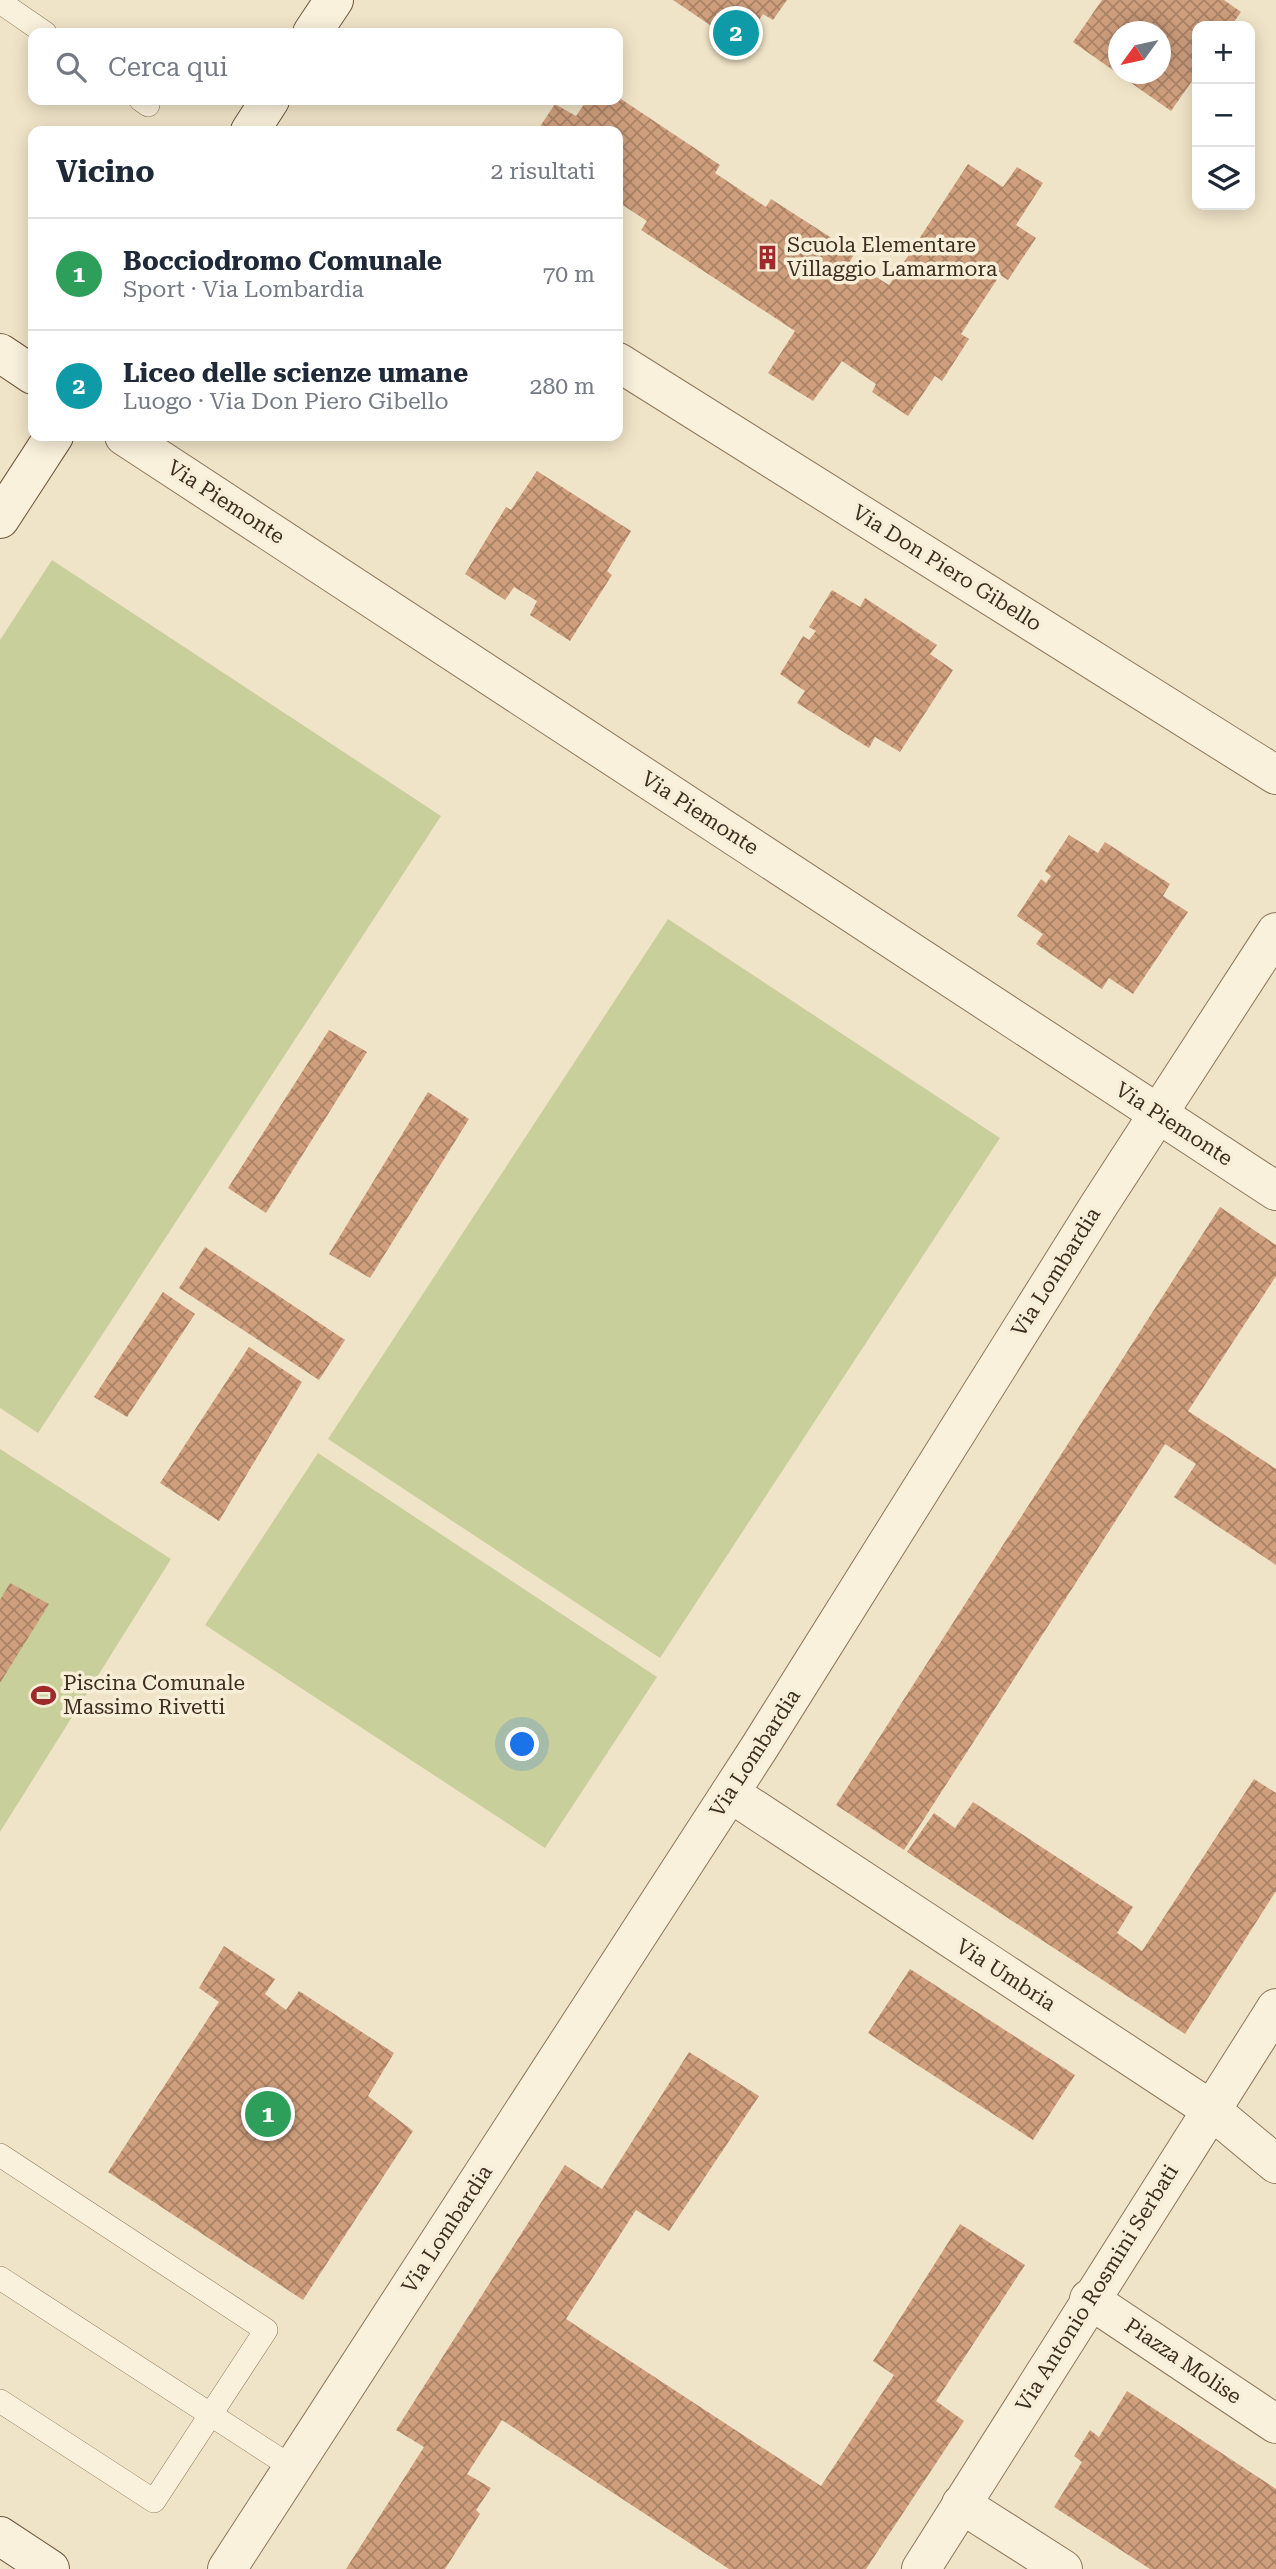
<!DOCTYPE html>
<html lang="it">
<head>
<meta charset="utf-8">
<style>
	body { margin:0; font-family:"Roboto Serif",serif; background:#f6f6f7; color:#1f2937 }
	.controls { position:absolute; right:21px; top:21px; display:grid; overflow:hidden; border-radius:14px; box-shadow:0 4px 18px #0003 }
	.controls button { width:63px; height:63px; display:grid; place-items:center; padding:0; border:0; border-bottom:2px solid #e0e1e3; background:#fff; color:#1f2937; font:35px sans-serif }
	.compass { position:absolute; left:1108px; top:21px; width:63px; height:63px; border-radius:50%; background:#fff; box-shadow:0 4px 18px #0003; rotate:237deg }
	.you { position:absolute; left:523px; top:1745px; width:24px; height:24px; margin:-18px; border:5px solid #fff; border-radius:50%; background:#1a73e8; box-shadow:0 0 0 10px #1a73e833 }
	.badge { display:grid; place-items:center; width:46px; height:46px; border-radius:50%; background:#b45309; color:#fff; font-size:23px; font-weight:700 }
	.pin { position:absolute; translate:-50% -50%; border:4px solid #fff; box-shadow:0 2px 7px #0006 }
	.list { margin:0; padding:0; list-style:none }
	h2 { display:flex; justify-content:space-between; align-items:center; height:91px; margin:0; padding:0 28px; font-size:30px }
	h2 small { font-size:23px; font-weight:400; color:#747a83 }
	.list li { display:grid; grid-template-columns:46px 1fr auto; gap:21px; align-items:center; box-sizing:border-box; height:112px; padding:0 28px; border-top:2px solid #e0e1e3 }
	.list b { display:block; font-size:26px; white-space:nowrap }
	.list p { margin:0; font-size:23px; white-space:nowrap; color:#747a83 }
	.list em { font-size:23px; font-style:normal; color:#747a83 }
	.icon { flex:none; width:38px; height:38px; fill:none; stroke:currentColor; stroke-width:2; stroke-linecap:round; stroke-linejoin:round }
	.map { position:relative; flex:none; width:1276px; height:2569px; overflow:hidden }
	.search { position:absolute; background:#fff; box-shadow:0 4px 18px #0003; left:28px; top:28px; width:595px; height:77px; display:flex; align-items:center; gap:18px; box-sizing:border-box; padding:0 24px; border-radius:14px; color:#747a83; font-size:26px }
	.panel { position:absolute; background:#fff; box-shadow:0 4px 18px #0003; left:28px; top:126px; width:595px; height:315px; border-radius:14px }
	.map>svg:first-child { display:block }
	.green { fill:#c9cf9b }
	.building { fill:url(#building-cross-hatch); fill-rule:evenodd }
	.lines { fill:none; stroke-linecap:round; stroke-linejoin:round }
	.lane-casing { stroke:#8d765c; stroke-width:24 }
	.street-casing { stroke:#8d765c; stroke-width:40 }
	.secondary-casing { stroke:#6f573f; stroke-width:40 }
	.lane { stroke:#faf1dc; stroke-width:23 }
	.street { stroke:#faf1dc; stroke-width:38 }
	.secondary { stroke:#faf1dc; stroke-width:38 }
	.labels { text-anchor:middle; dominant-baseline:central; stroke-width:7; stroke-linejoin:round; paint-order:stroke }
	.poi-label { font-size:21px; fill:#3d2e20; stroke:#f7eed8; text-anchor:start }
	.street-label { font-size:21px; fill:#3d2e20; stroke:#f7eed8 }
</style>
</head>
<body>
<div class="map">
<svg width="1276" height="2569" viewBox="0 0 1276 2569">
	<defs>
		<pattern id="building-cross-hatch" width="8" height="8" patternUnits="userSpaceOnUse" patternTransform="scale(1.75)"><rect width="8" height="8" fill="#cf9f7d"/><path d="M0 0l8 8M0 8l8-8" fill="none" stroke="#a98266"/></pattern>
	</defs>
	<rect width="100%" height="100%" fill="#f0e4c8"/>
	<g class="green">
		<path d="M52 560 441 816 38 1433 0 1408V640Z"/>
		<path d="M668 919 1000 1138 660 1658 328 1439Z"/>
		<path d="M0 1449 171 1559 0 1832Z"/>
		<path d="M318 1453 657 1677 545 1848 205 1625Z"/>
	</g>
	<g class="building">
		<path d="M673 0H787L773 20 763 14 741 46Z"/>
		<path d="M1102 0H1224L1241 12 1231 26H1197V74L1171 111 1073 42ZM1118 32H1160V74H1118Z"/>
		<path d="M618 97 720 165 715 173 766 207 771 199 855 253 850 261 889 285 968 164 1003 187 1017 167 1043 183 1016 225 1036 238 1008 280 1000 275 961 334 969 339 942 381 935 376 908 416 872 392 876 384 842 361 813 401 768 373 795 331 641 230 647 221 618 202V131H537L555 104 576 116 587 100Z"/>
		<path d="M537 471 631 531 607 571 612 575 570 641 530 615 537 601 514 587 505 600 465 574 506 507 511 510Z"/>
		<path d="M832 590 860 607 865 598 937 645 930 654 953 670 900 752 875 737 869 748 797 703 805 691 780 674 803 636 809 640 816 631 809 627Z"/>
		<path d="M1069 835 1098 853 1105 842 1170 884 1163 896 1188 912 1133 994 1109 978 1102 989 1036 944 1043 934 1017 916 1041 879 1046 883 1051 876 1045 871Z"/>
		<path d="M329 1030 367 1052 266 1213 228 1188Z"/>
		<path d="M428 1092 469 1119 370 1278 329 1254Z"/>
		<path d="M1220 1207 1276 1245V1276L1188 1411 1276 1469V1565L1174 1497 1196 1464 1165 1444 904 1850 836 1805Z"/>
		<path d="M205 1247 345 1340 319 1380 179 1288Z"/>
		<path d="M163 1292 195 1314 127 1417 94 1397Z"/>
		<path d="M249 1347 302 1382 219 1521 160 1483Z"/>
		<path d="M10 1583 49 1604 0 1683V1600Z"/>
		<path d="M1254 1779 1276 1793V1891L1185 2034 907 1852 934 1813 955 1828 973 1802 1133 1907 1117 1933 1142 1951Z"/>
		<path d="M224 1946 275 1979 265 1994 286 2010 299 1991 394 2053 368 2096 413 2131 303 2300 108 2172 219 2002 199 1988Z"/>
		<path d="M910 1969 1075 2075 1033 2140 868 2033Z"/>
		<path d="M689 2052 759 2096 669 2231 636 2210 566 2319 821 2486 894 2375 873 2361 960 2224 1025 2265 936 2401 964 2421 866 2569H729L502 2420 467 2474 491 2488 476 2510 480 2514 445 2569H346L424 2447 396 2430 565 2165 602 2189Z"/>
		<path d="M1127 2391 1276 2489V2569H1150L1054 2507 1082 2462 1074 2456 1090 2430 1099 2437Z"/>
	</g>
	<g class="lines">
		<defs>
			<g id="lane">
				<path d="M0 2 45 33"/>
				<path d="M141 100 148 105"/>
				<path d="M0 2155 266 2330 154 2501 0 2401"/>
				<path d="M0 2278 293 2468"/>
			</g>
			<g id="street">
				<path d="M618 362 1276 775"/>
				<path d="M124 436 1276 1191"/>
				<path d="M730 1793 1210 2109 1276 2164"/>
				<path d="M1089 2299 1276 2424"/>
				<path d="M961 2504 1063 2569"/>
				<path d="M227 2569 759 1748 1099 1205 1276 932"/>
				<path d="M921 2569 1276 2008"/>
			</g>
			<g id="secondary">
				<path d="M312 33 334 0"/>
				<path d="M250 131 270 100"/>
				<path d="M0 353 33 375"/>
				<path d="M0 519 54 436"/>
				<path d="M0 2536 50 2569"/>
			</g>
		</defs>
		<use href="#lane" class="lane-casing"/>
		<use href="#street" class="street-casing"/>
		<use href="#secondary" class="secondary-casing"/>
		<use href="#lane" class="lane"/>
		<use href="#street" class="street"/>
		<use href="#secondary" class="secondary"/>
	</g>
	<defs>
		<symbol id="building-bare" viewBox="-9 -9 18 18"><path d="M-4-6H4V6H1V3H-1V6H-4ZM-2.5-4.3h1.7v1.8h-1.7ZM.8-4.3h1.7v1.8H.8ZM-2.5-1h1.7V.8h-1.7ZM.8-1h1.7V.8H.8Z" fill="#9e2a2b" stroke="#f7eed8" stroke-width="2.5" paint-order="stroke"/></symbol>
		<symbol id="stadium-bare" viewBox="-9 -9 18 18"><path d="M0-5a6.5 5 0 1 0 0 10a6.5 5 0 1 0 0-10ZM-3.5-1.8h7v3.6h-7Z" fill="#9e2a2b" stroke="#f7eed8" stroke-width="2.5" paint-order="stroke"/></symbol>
	</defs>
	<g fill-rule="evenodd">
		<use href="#building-bare" x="750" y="240" width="35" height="35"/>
		<use href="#stadium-bare" x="26" y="1678" width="35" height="35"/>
	</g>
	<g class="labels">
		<g class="poi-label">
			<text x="787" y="245">Scuola Elementare<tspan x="787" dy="24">Villaggio Lamarmora</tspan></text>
			<text x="63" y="1683">Piscina Comunale<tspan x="63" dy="24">Massimo Rivetti</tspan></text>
		</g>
		<g class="street-label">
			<text transform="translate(226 502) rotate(33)">Via Piemonte</text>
			<text transform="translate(947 568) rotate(32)">Via Don Piero Gibello</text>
			<text transform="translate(700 813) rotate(33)">Via Piemonte</text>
			<text transform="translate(1174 1124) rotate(33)">Via Piemonte</text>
			<text transform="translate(1056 1272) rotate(-58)">Via Lombardia</text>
			<text transform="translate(755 1753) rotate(-57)">Via Lombardia</text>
			<text transform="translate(1006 1975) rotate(33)">Via Umbria</text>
			<text transform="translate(447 2229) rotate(-57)">Via Lombardia</text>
			<text transform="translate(1097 2288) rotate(-58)">Via Antonio Rosmini Serbati</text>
			<text transform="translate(1183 2361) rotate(34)">Piazza Molise</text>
		</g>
	</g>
</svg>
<div class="controls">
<button>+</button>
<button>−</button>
<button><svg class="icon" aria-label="layers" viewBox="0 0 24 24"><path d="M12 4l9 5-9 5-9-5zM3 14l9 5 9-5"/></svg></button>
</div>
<svg class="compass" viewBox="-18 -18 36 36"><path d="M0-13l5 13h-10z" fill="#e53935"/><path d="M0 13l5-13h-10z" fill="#747a83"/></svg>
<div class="you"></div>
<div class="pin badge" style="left:268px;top:2114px;background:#2e9e5b">1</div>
<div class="pin badge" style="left:736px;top:33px;background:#0f9aa8">2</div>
<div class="search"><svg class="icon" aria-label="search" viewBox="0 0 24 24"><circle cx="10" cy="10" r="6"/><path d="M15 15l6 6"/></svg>Cerca qui</div>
<section class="panel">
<h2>Vicino<small>2 risultati</small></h2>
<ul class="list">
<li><span class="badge" style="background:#2e9e5b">1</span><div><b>Bocciodromo Comunale</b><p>Sport · Via Lombardia</p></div><em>70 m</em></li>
<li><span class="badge" style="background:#0f9aa8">2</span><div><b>Liceo delle scienze umane</b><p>Luogo · Via Don Piero Gibello</p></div><em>280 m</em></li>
</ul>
</section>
</div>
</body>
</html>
